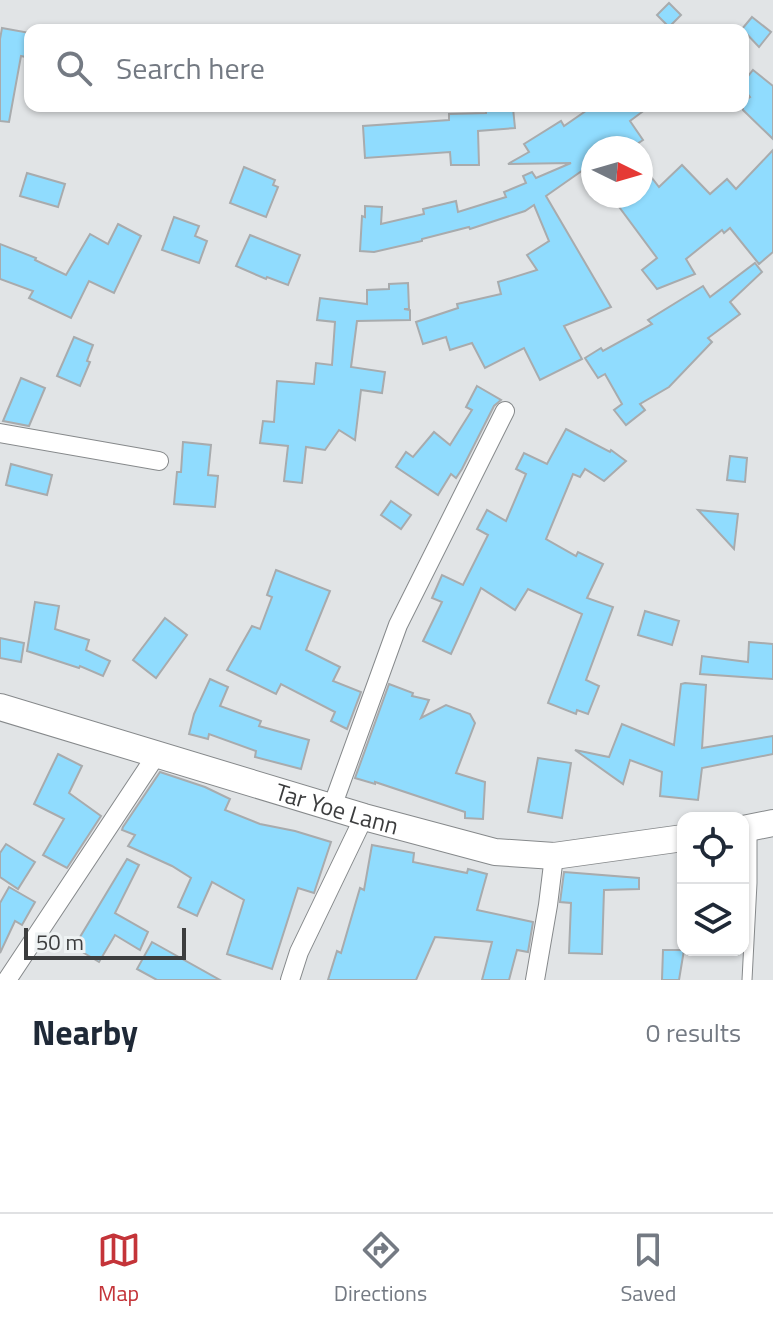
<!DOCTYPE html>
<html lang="en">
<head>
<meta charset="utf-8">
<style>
	body { margin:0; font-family:"Titillium Web",sans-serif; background:#f6f6f7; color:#1f2937 }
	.controls { position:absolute; right:24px; bottom:24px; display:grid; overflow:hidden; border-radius:16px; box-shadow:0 2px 6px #0004 }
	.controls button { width:72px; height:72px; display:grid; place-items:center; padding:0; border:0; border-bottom:2px solid #e0e1e3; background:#fff; color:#1f2937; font:40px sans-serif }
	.compass { position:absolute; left:581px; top:136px; width:72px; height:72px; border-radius:50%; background:#fff; box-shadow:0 2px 6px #0004; rotate:95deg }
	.scale { position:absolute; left:24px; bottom:20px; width:162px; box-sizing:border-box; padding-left:8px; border:4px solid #3c3d3e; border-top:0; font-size:22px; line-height:28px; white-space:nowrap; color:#3c3d3e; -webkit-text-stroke:6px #eef2f3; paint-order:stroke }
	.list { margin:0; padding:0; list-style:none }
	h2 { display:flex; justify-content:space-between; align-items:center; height:104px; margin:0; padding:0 32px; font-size:34px }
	h2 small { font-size:26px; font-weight:400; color:#747a83 }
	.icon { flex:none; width:44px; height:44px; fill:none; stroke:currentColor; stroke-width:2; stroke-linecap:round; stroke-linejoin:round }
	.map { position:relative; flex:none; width:773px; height:980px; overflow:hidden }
	.search { position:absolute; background:#fff; box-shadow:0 2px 6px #0004; left:24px; right:24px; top:24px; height:88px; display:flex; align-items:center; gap:20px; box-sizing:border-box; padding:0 28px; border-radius:16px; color:#747a83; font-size:30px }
	.sheet { height:232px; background:#fff }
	nav { display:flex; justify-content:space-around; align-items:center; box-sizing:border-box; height:112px; border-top:2px solid #e0e1e3; background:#fff; font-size:22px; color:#747a83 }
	nav a { display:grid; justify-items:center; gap:4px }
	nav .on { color:#c43439 }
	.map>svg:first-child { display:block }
	.building { fill:#90dcfe; stroke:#a8abad; stroke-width:2 }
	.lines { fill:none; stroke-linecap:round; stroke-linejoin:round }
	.lane-casing { stroke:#86898b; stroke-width:11 }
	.street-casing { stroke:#86898b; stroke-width:20 }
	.secondary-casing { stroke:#86898b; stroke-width:28 }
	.lane { stroke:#fff; stroke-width:9 }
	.street { stroke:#fff; stroke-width:18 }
	.secondary { stroke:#fff; stroke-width:26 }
	.labels { text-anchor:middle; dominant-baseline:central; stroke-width:6; stroke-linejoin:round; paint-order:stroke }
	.street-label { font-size:24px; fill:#3c3d3e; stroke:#eef2f3 }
</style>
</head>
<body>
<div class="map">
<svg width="773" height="980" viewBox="0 0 773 980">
	<rect width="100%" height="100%" fill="#e1e4e6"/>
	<g class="building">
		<path d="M669 3 681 15 669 27 657 15Z"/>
		<path d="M752 17 771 32 759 47 742 29Z"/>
		<path d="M2 28 30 33V58L21 56 9 122 0 121V39Z"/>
		<path d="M753 70 773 86V139L743 110V102L750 97 744 89 745 80Z"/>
		<path d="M593 106H650L630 121 643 140 631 148H593V163L546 196 611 307 564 326 582 359 540 380 524 348 485 368 472 343 450 350 446 337 423 344 416 322 458 308 457 304 501 294 498 282 537 270 527 255 549 241 534 205 525 211 470 229 469 227 422 239V241L374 252 360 251 362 216 365 217V206L382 207 381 224 424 214 423 209 456 201 458 212 506 197 504 192 526 183 523 176 532 172 536 178 571 163 508 164 529 152 524 144 561 121 564 126Z"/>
		<path d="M513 108 515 128 478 131 479 165H451L450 152 365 158 363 126 449 120V114L486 113V111Z"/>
		<path d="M773 150V252L759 264 730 228 724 233 722 230 686 259 695 274 657 289 642 270 657 258 611 196H641V164L659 187 682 165 710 194 727 179 736 189Z"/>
		<path d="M244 167 275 180 273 185 278 187 266 217 230 203Z"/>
		<path d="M27 173 65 184 58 207 20 196Z"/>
		<path d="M174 217 199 226 195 236 207 241 199 263 162 250Z"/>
		<path d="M118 224 141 236 114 293 89 281 71 318 29 298 33 291 0 279V244L36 258 35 260 66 275 90 234 108 244Z"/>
		<path d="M250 235 300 255 288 285 267 277 266 279 236 266Z"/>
		<path d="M755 263 762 272 730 302 740 314 708 338 712 342 669 387 640 404 645 410 626 425 614 410 622 404 605 374 598 378 585 358 601 348 603 351 652 324 648 320 703 286 710 297Z"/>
		<path d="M408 283 409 309H404L410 310V320L357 321 351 367 385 372 382 393 361 390 355 440 339 430 325 450 306 447 302 483 284 481 288 446 260 443 263 421 274 422 277 381 314 384 316 363 332 365 335 322 317 320 320 298 367 304V290L389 289V284Z"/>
		<path d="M74 337 93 345 87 361 90 362 80 386 57 376Z"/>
		<path d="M21 378 45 388 29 426 3 421Z"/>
		<path d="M477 386 501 400 494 406 462 469 456 478 451 474 438 495 396 467 406 452 413 457 434 432 450 445 472 410 466 407Z"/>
		<path d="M566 429 610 452 611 450 626 461 604 481 585 469 580 477 573 474 546 539 576 556 578 552 603 564 587 598 613 607 586 680 599 686 588 714 577 710 576 714 548 703 582 614 528 589 515 610 481 588 451 654 423 641 442 602 432 598 442 575 463 585 488 535 477 529 487 510 506 521 526 474 516 469 524 453 547 464Z"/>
		<path d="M183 442 211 445 208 475 218 476 215 507 174 504 177 472H181Z"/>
		<path d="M730 456 747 458 745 482 727 480Z"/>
		<path d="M11 464 52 475 47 495 6 485Z"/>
		<path d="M391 501 411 515 401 529 381 515Z"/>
		<path d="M698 510 738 514 734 549Z"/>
		<path d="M276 570 330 591 306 650 340 667 333 681 361 692 347 729 331 721 335 712 281 684 276 694 227 670 252 626 260 629 272 597 267 595Z"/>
		<path d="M35 602 59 606 55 629 89 640 86 650 110 661 103 676 80 666 79 668 27 651Z"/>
		<path d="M645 611 679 621 672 645 638 635Z"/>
		<path d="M165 618 187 635 156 678 133 660Z"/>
		<path d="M0 638 24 643 21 662 0 658Z"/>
		<path d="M749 642 773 644V679L700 674 702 656 748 662Z"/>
		<path d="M210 679 228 687 220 706 261 721 259 726 309 740 301 769 255 757 256 751 209 734 208 739 189 734 194 714Z"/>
		<path d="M685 683 706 685 702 748 773 736V754L702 768 698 800 660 796 662 772 630 760 623 784 575 750 609 757 622 724 674 745 681 684Z"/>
		<path d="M389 684 413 693 412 696 429 700 421 718 446 705 470 714 475 723 456 773 485 782 483 819 465 818V812L375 782V784L355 778Z"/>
		<path d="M58 754 82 766 69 793 101 816 67 868 43 855 64 819 34 804Z"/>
		<path d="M538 758 571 763 562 818 528 812Z"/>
		<path d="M160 772 205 787 230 799 225 810 260 824 295 831 331 842 314 893 298 888 272 969 227 954 244 900 212 882 197 916 178 907 191 878 172 866 128 846 135 835 122 830 123 827Z"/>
		<path d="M6 844 35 862 18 889 0 877V853Z"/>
		<path d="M372 845 414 853 413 862 467 873 468 869 487 874 477 910 533 922 528 952 517 950 509 980H482L492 942 435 937 416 980H328L337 951 341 953 360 888 364 890Z"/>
		<path d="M127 859 139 865 115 913 148 932 140 950 115 935 99 962 74 947Z"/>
		<path d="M564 872 639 878V889L604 890 602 954 569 953 571 903 560 902Z"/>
		<path d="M9 887 35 902 22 925 15 921 0 953V903Z"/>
		<path d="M152 942 220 980H157L137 969Z"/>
		<path d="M663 950H684L679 980H662Z"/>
	</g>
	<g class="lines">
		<defs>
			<path id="lane" d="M747 980 752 883V831"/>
			<g id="street">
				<path d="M0 433 159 461"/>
				<path d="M332 807 398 625 505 411"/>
				<path d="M7 980 157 754"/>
				<path d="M290 980 299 952 364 817"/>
				<path d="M535 980 548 905 554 856"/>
			</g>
			<g id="secondary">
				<path id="s1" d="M0 707 364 817 495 852 554 856 683 838"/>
				<path d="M743 829 773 823"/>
			</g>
		</defs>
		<use href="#lane" class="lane-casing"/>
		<use href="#street" class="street-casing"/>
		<use href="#secondary" class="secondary-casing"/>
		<use href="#lane" class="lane"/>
		<use href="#street" class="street"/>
		<use href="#secondary" class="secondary"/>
	</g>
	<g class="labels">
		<g class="street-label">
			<text stroke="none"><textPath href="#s1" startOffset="352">Tar Yoe Lann</textPath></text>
		</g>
	</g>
</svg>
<div class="controls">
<button><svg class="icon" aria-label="locate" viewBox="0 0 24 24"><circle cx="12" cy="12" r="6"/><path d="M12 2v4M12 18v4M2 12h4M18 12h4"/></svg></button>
<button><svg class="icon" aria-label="layers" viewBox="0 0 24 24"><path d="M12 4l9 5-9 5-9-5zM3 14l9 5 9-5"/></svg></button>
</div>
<svg class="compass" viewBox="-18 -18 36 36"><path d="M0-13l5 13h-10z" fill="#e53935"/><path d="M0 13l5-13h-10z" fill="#747a83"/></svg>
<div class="scale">50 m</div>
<div class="search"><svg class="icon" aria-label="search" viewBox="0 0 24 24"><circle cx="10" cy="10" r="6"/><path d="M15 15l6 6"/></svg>Search here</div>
</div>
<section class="sheet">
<h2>Nearby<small>0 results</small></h2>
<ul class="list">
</ul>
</section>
<nav>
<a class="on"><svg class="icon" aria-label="map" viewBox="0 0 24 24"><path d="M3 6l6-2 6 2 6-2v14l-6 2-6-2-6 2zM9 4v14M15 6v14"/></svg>Map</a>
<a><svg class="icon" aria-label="directions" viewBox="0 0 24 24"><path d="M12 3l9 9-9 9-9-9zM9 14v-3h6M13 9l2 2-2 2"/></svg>Directions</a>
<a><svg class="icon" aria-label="saved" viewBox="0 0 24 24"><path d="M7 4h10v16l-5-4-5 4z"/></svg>Saved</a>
</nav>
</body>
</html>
